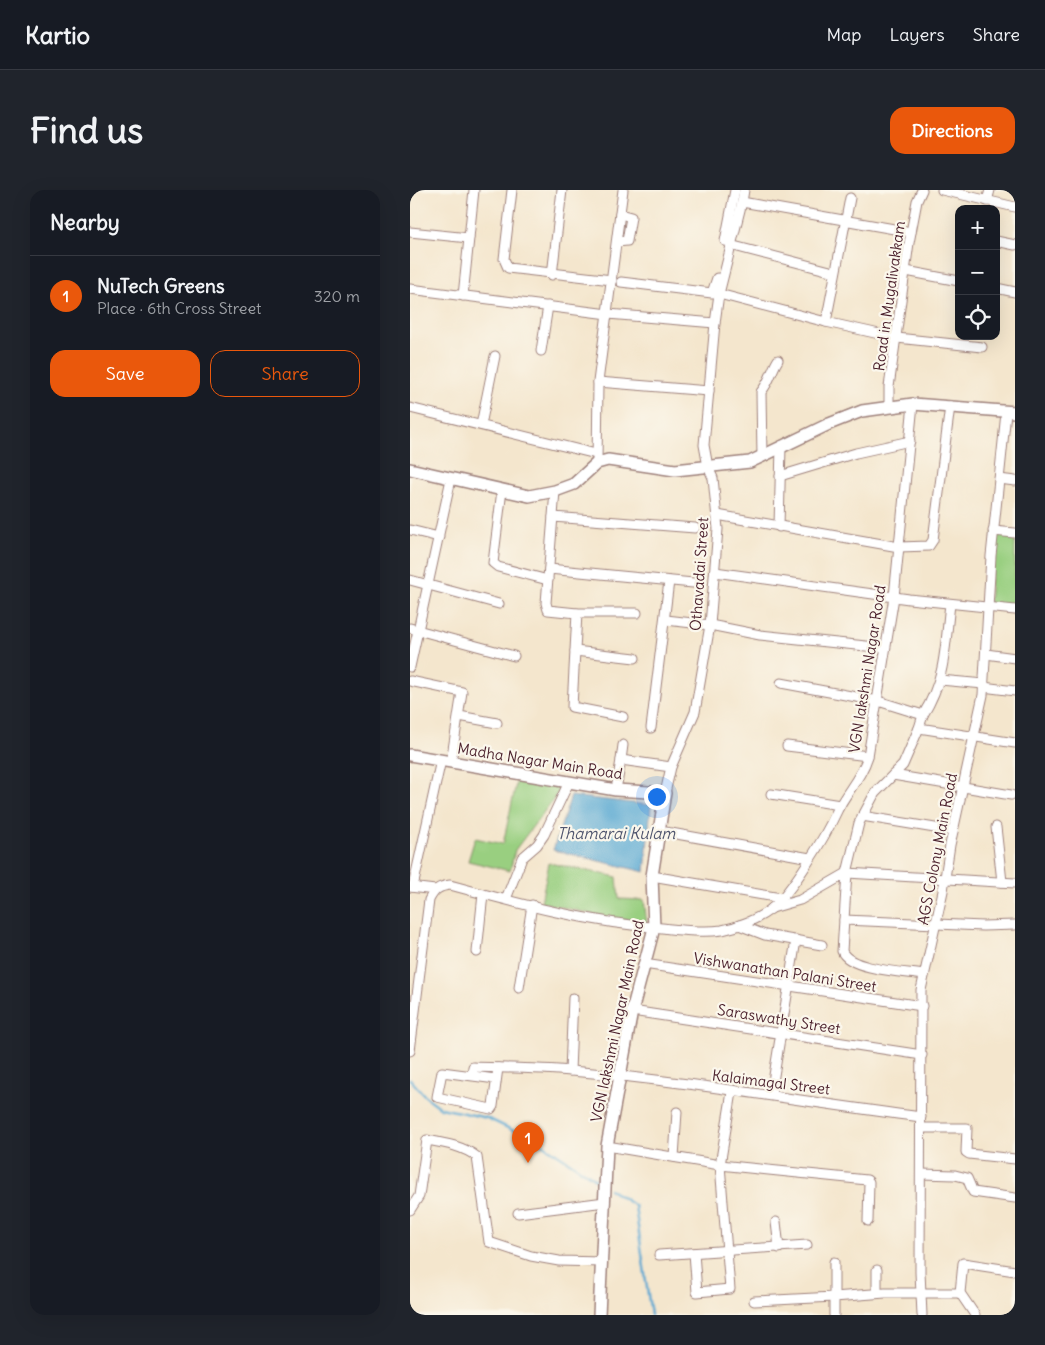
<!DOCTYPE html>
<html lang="en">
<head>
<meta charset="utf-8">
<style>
	body { margin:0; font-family:Delius,sans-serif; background:#20242c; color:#f1f3f6 }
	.controls { position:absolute; right:15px; top:15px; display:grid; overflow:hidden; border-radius:10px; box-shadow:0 5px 20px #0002 }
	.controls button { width:45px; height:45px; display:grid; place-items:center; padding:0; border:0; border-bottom:1px solid #363941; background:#171b24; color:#f1f3f6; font:25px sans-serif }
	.you { position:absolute; left:246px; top:606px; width:18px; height:18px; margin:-12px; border:4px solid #fff; border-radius:50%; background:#1a73e8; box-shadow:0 0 0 8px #1a73e833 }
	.badge { display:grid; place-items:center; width:32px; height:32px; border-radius:50%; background:#ea580c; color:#fff; font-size:16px; font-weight:700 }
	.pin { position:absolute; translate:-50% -41px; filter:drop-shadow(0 1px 2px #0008) }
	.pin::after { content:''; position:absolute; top:26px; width:18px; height:15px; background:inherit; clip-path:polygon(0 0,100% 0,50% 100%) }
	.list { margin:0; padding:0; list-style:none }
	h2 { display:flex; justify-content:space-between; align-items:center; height:65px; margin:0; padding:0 20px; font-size:21px }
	h2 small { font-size:16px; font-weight:400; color:#9ea1a6 }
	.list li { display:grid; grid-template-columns:32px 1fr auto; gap:15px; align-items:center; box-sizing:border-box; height:80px; padding:0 20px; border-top:1px solid #363941 }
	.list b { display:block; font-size:19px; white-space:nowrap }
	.list p { margin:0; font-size:16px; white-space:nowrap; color:#9ea1a6 }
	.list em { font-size:16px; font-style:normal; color:#9ea1a6 }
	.actions { display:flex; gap:10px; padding:15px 20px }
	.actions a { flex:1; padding:11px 0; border:1px solid #ea580c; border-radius:15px; text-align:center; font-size:18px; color:#ea580c }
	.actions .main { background:#ea580c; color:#fff }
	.icon { flex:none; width:28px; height:28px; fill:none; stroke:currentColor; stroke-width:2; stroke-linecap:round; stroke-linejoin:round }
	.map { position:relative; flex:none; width:605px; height:1125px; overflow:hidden; border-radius:15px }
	header { display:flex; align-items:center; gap:30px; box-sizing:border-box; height:70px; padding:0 25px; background:#171b24; border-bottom:1px solid #363941 }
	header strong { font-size:24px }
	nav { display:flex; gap:28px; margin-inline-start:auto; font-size:18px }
	.intro { display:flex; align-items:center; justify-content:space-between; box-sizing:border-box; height:120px; padding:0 30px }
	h1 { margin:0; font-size:35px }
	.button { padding:12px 22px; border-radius:15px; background:#ea580c; color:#fff; font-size:18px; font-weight:700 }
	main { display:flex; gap:30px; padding:0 30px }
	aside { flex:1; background:#171b24; border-radius:15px; box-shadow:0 5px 20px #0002 }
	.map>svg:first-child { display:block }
	.green { fill:#99cf80; stroke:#727756 }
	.water { fill:#59a8d2; stroke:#52647e }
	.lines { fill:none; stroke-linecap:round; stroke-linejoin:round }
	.stream { stroke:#59a8d2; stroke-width:2.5 }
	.minor-casing { stroke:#9f827c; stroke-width:11 }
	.tertiary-casing { stroke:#9f827c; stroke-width:14 }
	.minor { stroke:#fff; stroke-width:9 }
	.tertiary { stroke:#fff; stroke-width:11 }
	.labels { text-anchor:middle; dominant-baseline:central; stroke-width:4.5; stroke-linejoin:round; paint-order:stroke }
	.street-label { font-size:15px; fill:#4a1f2b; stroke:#fbf7ec }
	.water-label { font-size:16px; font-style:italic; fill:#50566e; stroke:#fbf7ec }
</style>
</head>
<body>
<header>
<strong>Kartio</strong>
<nav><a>Map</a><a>Layers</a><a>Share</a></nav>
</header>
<div class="intro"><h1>Find us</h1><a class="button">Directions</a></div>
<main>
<aside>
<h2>Nearby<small></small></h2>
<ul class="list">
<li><span class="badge">1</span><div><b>NuTech Greens</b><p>Place · 6th Cross Street</p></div><em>320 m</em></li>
</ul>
<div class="actions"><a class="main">Save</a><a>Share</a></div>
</aside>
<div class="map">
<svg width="605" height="1125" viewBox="0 0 605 1125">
	<rect width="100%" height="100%" fill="#fbf7ec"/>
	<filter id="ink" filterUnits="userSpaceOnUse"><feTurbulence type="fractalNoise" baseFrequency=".02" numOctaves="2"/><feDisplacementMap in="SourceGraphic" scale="10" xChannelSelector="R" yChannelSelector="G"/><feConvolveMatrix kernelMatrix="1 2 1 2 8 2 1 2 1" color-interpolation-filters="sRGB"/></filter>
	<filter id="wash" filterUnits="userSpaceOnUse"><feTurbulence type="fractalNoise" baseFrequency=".0096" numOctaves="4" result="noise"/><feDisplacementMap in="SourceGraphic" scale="20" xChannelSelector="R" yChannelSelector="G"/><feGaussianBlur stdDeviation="1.12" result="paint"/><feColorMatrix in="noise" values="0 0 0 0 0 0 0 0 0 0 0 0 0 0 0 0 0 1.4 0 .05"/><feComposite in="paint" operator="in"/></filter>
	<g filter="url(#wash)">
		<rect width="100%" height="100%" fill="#f4e6cd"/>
		<g class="green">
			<path d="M583 342 605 343V418L579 417Z"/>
			<path d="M107 589 152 598 105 660 100 681 58 671 65 648 93 654Z"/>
			<path d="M139 673 207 687 209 709 234 710 237 734 206 730 131 712Z"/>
		</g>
		<path class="water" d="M161 606 241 615 235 682 143 660Z"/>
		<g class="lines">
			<g class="stream">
				<path d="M0 889 15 906 31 918 77 928 134 955 191 993"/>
				<path d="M199 999 225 1016 241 1125"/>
			</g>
		</g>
	</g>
	<g filter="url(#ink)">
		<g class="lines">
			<defs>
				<g id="minor">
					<path d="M102 0 94 69 98 78 202 90"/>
					<path d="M532 0 605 17"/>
					<path d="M440 8 416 132 487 148 572 157"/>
					<path d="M577 11 580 0"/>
					<path d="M332 12 334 0"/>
					<path d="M0 42 59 48"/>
					<path d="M315 51 325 0"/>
					<path d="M586 51 605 55"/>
					<path d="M207 52 217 51 221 27 210 24"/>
					<path d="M320 55 424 82"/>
					<path d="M496 81 549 91"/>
					<path d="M142 85 152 0"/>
					<path d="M211 92 302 103 307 88"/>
					<path d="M586 98 605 102"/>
					<path d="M0 99 198 124 305 133 309 104 332 12 501 42"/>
					<path d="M309 104 416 132"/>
					<path d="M53 106 64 0"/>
					<path d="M131 161 138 116"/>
					<path d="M188 192 299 201"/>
					<path d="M479 217V197L499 53 507 11 512 0"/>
					<path d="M0 218 186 264"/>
					<path d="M71 235 85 166"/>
					<path d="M352 267 351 202C360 192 361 181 368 170"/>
					<path d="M187 273 188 192 213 0"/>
					<path d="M370 286 446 263 500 251"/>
					<path d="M589 289 605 291"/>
					<path d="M92 300 83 373 88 377 138 390"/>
					<path d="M145 301 136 413 138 420 167 423H227"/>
					<path d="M307 325 489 357 519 356 523 350 540 216"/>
					<path d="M143 327 285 338"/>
					<path d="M369 337 371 256"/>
					<path d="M0 340 29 347"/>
					<path d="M583 341 605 343"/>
					<path d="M139 379 283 393"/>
					<path d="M305 382 499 409 605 420"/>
					<path d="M0 390 89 414"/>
					<path d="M167 423 162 517 213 527"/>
					<path d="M256 430 300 435 350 445 475 458"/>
					<path d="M0 438 104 466"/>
					<path d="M165 461 225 468"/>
					<path d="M576 464 605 468"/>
					<path d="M0 477 41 289"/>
					<path d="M530 490 574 494"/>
					<path d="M0 491 52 502 41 572"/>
					<path d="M371 493 468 511 513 525 509 538 605 553"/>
					<path d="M573 497 605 501"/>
					<path d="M513 525C536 488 535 456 540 414"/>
					<path d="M49 526 87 533"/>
					<path d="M241 538 259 391"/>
					<path d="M509 538 493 575 465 603 449 633 437 683 432 761C439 780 495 782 514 785"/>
					<path d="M377 556 458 566"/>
					<path d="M211 570 213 555"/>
					<path d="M483 585 601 605"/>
					<path d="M206 600 211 570 261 577"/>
					<path d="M255 603 261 577 285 522 300 435 308 339 303 288 298 277 294 255 305 133"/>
					<path d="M361 604 430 615"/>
					<path d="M452 626 543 641"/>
					<path d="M586 637 592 692"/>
					<path d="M250 641 400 668"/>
					<path d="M242 686 371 708"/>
					<path d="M0 697 25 700"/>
					<path d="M3 697 31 570"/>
					<path d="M96 709 112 668 127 655 134 645 159 592"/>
					<path d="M362 718 390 710 437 683 605 693"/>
					<path d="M434 730 573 736 605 735"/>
					<path d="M329 735 355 745 412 755"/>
					<path d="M67 762 73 704"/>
					<path d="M234 774 512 816"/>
					<path d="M109 798 122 715"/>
					<path d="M222 821 512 865"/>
					<path d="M0 861 19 710C24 700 29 696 40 695 110 714 179 733 252 738 271 740 293 743 312 740 328 737 348 729 361 719 382 702 415 647 427 621 436 602 452 587 458 566L484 407 503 214"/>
					<path d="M160 881 163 808"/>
					<path d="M62 885 63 877C95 878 129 878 161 881 278 891 394 912 511 927"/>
					<path d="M86 889 32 882 27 907 81 919 83 916 88 878"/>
					<path d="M361 904 386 750"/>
					<path d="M511 938H557L556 962 559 964 605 969"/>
					<path d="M197 956 310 975 457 990 459 992 458 1031"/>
					<path d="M264 967 267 922"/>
					<path d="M512 984 545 985 557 988 563 1002 605 1008"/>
					<path d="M0 1020 9 1006 17 950C34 953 53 956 67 967L79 1052 121 1066 149 1071 192 1072"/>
					<path d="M108 1023 195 1012"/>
					<path d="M366 1032 369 1058"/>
					<path d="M284 1063 287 1102 320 1099 310 975 322 902"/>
					<path d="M249 1065 397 1055"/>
					<path d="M467 1080V1103"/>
					<path d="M344 1111 424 1107V1072"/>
					<path d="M424 1125V1107L475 1103H550"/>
					<path d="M512 1125 510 1082 511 800 533 701 540 655 573 505 581 366 596 223"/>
					<path d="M565 1125 550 1103 553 1073 605 1081"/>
				</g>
				<g id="tertiary">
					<path d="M0 279 119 306 145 301 164 294 187 273 198 270 265 280 340 272 419 234 452 221 503 214 605 222"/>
					<path d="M0 565 206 600 255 603 242 686 244 738 222 821 197 956 189 1125"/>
				</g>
			</defs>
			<use href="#minor" class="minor-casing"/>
			<use href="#tertiary" class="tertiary-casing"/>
			<use href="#minor" class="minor"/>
			<use href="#tertiary" class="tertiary"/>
		</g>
	</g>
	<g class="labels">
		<g class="street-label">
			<text transform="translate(479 106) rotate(-82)">Road in Mugalivakkam</text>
			<text transform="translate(289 384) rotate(-86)">Othavadai Street</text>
			<text transform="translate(457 479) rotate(-81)">VGN lakshmi Nagar Road</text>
			<text transform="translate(130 571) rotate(9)">Madha Nagar Main Road</text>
			<text transform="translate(527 659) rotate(-79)">AGS Colony Main Road</text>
			<text transform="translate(375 782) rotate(9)">Vishwanathan Palani Street</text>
			<text transform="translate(369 829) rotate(9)">Saraswathy Street</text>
			<text transform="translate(207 831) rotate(-78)">VGN lakshmi Nagar Main Road</text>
			<text transform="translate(361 892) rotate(7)">Kalaimagal Street</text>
		</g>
		<g class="water-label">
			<text x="206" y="643">Thamarai Kulam</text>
		</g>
	</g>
</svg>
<div class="controls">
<button>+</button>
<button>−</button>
<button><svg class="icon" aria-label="locate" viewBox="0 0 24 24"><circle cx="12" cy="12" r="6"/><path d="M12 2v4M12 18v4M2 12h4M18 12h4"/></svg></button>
</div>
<div class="you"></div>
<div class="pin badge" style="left:118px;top:973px">1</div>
</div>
</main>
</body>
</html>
